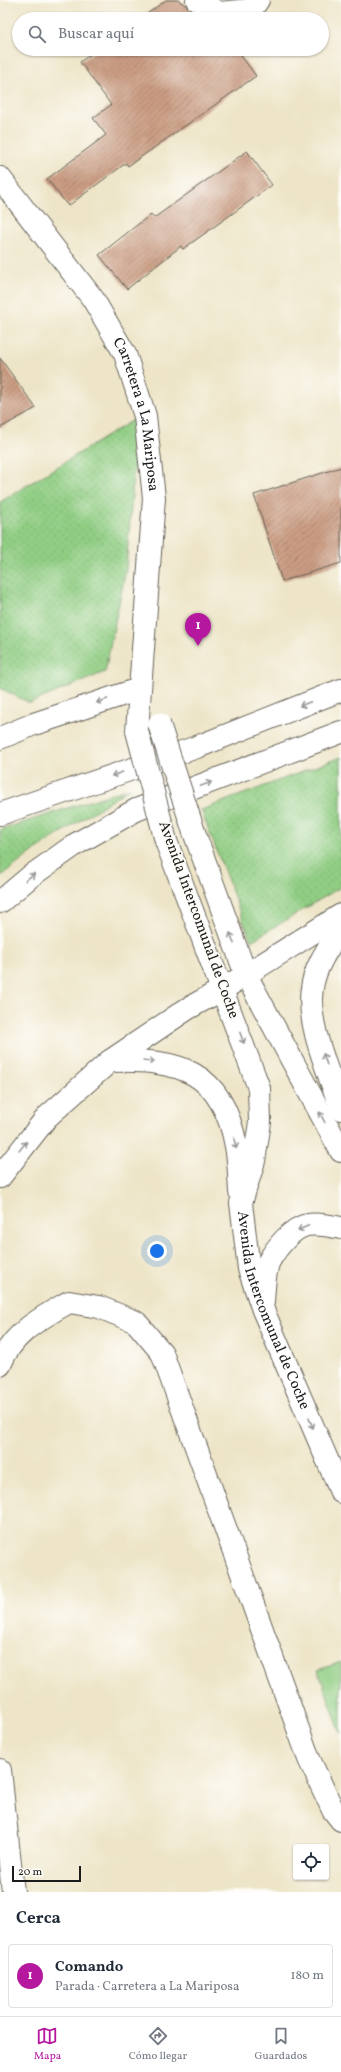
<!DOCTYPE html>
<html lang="es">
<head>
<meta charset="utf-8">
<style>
	body { margin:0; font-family:Vollkorn,serif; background:#f6f6f7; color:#1f2937 }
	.controls { position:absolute; right:12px; bottom:12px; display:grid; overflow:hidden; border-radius:4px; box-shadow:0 1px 3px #0004 }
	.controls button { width:36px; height:36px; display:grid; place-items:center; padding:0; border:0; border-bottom:1px solid #e0e1e3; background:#fff; color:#1f2937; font:20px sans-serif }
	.scale { position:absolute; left:12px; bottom:10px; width:69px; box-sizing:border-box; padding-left:4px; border:2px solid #1c1c1c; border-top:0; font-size:11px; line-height:14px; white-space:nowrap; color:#1c1c1c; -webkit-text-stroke:3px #fdfcf7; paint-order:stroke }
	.you { position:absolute; left:157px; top:1251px; width:14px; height:14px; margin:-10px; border:3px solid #fff; border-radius:50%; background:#1a73e8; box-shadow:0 0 0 6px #1a73e833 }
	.badge { display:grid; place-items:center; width:26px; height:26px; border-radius:50%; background:#b5179e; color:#fff; font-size:13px; font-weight:700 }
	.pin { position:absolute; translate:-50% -33px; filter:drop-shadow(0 1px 2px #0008) }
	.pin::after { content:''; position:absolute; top:21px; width:14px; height:12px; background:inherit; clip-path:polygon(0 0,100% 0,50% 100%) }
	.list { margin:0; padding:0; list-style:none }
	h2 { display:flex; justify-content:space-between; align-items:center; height:52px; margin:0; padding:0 16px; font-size:17px }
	h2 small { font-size:13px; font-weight:400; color:#747a83 }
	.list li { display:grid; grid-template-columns:26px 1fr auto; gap:12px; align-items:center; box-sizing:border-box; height:64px; margin:0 8px 8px; padding:0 8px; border:1px solid #e0e1e3; border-radius:4px }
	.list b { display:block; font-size:15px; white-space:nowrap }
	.list p { margin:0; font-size:13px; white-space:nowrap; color:#747a83 }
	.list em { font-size:13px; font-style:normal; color:#747a83 }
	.icon { flex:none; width:22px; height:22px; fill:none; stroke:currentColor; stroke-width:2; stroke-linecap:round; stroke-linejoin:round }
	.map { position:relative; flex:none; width:341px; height:1892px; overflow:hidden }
	.search { position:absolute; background:#fff; box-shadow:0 1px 3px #0004; left:12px; right:12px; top:12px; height:44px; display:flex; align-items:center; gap:10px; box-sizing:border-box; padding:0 14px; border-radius:22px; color:#747a83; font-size:15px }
	.sheet { height:124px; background:#fff }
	nav { display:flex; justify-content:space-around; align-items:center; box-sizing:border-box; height:56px; border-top:1px solid #e0e1e3; background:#fff; font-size:11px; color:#747a83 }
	nav a { display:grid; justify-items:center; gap:2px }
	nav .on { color:#b5179e }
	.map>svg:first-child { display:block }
	.grass { fill:url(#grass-dots); stroke:#567550 }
	.garden { fill:#91ce84; stroke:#567550 }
	.building { fill:url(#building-hatch) }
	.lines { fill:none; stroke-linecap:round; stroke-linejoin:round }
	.street-casing { stroke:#666258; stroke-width:24 }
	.secondary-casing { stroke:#666258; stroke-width:24 }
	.highway-casing { stroke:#666258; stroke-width:24 }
	.street { stroke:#fff; stroke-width:22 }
	.secondary { stroke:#fff; stroke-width:22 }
	.highway { stroke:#fff; stroke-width:22 }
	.secondary-bridge-casing { stroke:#666258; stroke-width:24; stroke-linecap:butt }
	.secondary-bridge { stroke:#fff; stroke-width:22 }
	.oneway { stroke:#999 }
	.labels { text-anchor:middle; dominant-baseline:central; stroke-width:3.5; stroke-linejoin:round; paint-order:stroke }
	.street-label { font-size:15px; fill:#1c1c1c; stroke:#fdfcf7 }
</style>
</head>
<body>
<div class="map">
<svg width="341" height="1892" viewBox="0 0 341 1892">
	<defs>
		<pattern id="grass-dots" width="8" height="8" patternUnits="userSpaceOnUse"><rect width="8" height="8" fill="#91ce84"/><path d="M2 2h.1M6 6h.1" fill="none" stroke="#7cb071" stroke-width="1.8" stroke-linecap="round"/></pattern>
		<pattern id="building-hatch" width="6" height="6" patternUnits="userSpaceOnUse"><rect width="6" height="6" fill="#cb9d83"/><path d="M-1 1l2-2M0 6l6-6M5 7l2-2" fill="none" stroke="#a47f6a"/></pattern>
	</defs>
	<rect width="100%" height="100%" fill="#fdfcf7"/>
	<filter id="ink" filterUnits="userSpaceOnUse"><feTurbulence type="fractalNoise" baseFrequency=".025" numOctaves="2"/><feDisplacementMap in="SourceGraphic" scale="8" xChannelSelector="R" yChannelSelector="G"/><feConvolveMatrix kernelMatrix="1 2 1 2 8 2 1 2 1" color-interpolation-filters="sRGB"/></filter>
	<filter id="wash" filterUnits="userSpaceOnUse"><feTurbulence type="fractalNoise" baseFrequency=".012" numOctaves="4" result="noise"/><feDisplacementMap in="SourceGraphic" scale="16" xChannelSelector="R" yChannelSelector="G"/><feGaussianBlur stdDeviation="0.9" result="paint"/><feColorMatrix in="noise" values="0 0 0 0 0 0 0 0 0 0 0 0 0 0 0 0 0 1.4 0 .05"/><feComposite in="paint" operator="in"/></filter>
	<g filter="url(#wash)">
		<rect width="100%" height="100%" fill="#eee5c8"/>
		<g class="grass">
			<path d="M138 417 126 569 105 672 30 703 0 688V502Z"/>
			<path d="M341 757V887L251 941 201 810Z"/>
			<path d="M130 788 38 848 0 877V830Z"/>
		</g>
		<path class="garden" d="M341 1662V1734L318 1670Z"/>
		<g id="blocks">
			<g class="building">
				<path d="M166 0H178L205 19H140Z"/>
				<path d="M98 49H236L256 76 128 166 126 163 68 206 47 179 106 135 93 118 111 105 80 62Z"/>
				<path d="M247 151 272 185 183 249 181 246 127 289 99 255 151 214 154 218Z"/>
				<path d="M0 358 36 408 0 428Z"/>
				<path d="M341 467V563L282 581 254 495Z"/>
			</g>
		</g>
	</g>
	<g filter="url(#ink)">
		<use href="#blocks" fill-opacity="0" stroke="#666258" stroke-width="1"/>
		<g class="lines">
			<defs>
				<g id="street">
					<path d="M197 0 219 13 251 10 258 0"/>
					<path d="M110 1061 187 1009 223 989 341 915"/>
					<path d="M0 1365C12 1333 41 1318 69 1302L99 1307 136 1322 162 1353 309 1759 333 1810 341 1820"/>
					<path d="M0 1770 13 1892"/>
				</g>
				<g id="secondary">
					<path id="s1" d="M0 178 93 299 125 354 145 416 154 498 137 731"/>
					<path d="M194 832 246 975 341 1151"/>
					<path id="s2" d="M166 841 259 1088 260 1122 254 1161 241 1203 249 1269 263 1310 341 1492"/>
					<path d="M341 928C329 947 315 966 312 988 306 1024 330 1075 341 1109"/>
					<path d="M110 1061C179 1059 222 1070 236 1146 239 1161 239 1177 240 1192"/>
					<path d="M263 1302C264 1289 264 1273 269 1261 276 1248 292 1228 307 1225 319 1223 330 1226 341 1228"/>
				</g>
				<g id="highway">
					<path d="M0 738 34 724 139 689"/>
					<path d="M0 814 197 747 341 690"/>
					<path d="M0 902 31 876 76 844 136 810 341 732"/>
					<path d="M0 1177 47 1117 110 1061"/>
				</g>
			</defs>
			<use href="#street" class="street-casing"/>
			<use href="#secondary" class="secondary-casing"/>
			<use href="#highway" class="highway-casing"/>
			<use href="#street" class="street"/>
			<use href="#secondary" class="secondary"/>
			<use href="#highway" class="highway"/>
			<defs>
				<g id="secondary-bridge">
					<path d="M159 724 194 832"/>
					<path d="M137 731 166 841"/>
				</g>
			</defs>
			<use href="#secondary-bridge" class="secondary-bridge-casing"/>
			<use href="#secondary-bridge" class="secondary-bridge"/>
		</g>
		<defs><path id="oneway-shaft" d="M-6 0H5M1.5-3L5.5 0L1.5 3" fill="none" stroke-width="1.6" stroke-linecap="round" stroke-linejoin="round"/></defs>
		<g class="oneway">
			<use href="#oneway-shaft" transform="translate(102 701) rotate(161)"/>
			<use href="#oneway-shaft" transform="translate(305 704) rotate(159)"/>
			<use href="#oneway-shaft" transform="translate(117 774) rotate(161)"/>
			<use href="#oneway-shaft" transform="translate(206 784) rotate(-21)"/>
			<use href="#oneway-shaft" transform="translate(30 877) rotate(-38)"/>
			<use href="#oneway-shaft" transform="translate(232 938) rotate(-110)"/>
			<use href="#oneway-shaft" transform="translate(242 1038) rotate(69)"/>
			<use href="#oneway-shaft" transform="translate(325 1059) rotate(-108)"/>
			<use href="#oneway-shaft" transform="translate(149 1061) rotate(9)"/>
			<use href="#oneway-shaft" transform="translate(322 1117) rotate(-118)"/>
			<use href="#oneway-shaft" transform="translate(235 1143) rotate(77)"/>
			<use href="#oneway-shaft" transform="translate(23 1146) rotate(-51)"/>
			<use href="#oneway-shaft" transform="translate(303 1228) rotate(157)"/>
			<use href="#oneway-shaft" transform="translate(311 1423) rotate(67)"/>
		</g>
	</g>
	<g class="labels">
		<g class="street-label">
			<text stroke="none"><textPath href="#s1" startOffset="278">Carretera a La Mariposa</textPath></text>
			<text transform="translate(198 920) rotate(70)">Avenida Intercomunal de Coche</text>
			<text stroke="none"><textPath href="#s2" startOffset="494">Avenida Intercomunal de Coche</textPath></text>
		</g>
	</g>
</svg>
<div class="controls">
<button><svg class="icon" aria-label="locate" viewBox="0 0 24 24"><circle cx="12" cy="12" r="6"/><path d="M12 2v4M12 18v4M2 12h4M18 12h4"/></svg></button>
</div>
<div class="scale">20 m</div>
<div class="you"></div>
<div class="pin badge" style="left:198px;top:646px">1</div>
<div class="search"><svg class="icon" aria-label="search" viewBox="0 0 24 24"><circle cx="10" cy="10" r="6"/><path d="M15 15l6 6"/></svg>Buscar aquí</div>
</div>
<section class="sheet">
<h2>Cerca<small></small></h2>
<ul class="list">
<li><span class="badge">1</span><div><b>Comando</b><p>Parada · Carretera a La Mariposa</p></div><em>180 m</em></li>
</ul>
</section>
<nav>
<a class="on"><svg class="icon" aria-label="map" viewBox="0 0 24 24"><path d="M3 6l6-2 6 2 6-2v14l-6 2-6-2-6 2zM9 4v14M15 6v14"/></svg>Mapa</a>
<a><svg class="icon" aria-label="directions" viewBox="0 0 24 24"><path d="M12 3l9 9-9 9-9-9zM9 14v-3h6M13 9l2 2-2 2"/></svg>Cómo llegar</a>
<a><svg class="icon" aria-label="saved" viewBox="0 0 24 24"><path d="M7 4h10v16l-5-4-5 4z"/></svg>Guardados</a>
</nav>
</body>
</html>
